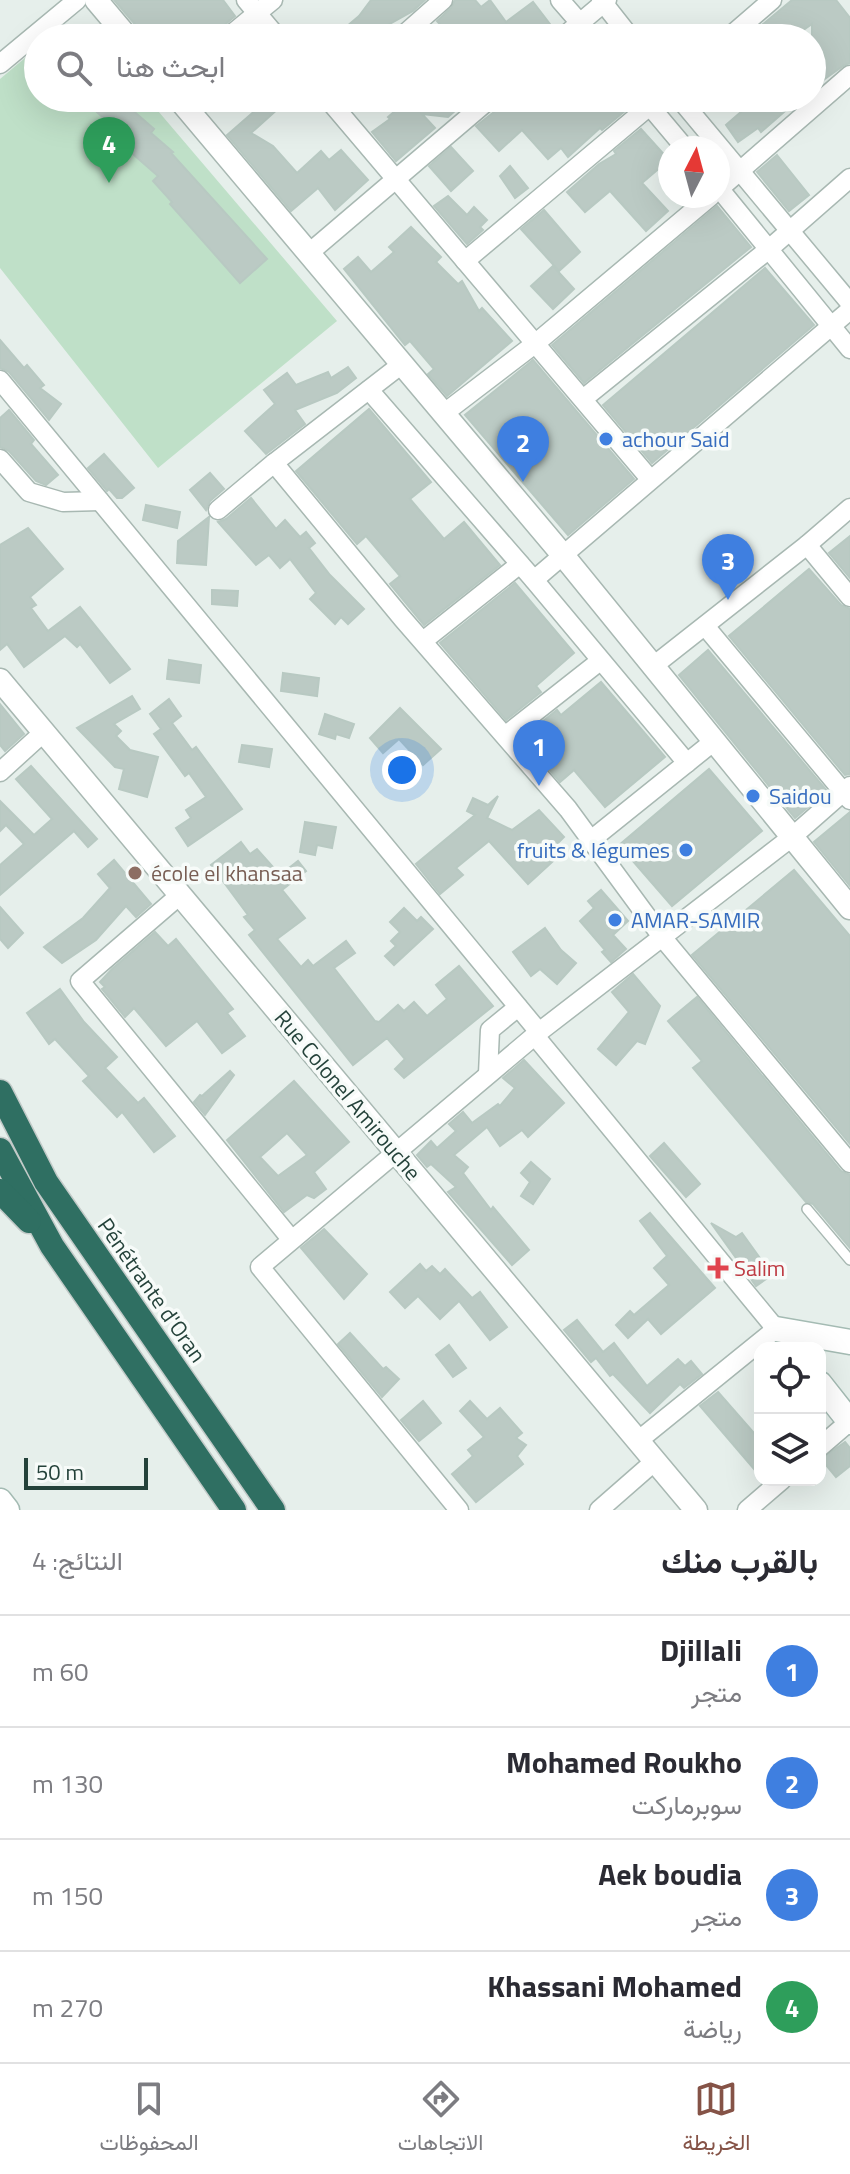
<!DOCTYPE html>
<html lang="ar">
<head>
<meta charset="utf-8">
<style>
	body { margin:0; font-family:"Titillium Web",Vazirmatn,sans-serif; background:#f7f7f7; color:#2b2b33; direction:rtl }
	.controls { position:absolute; right:24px; bottom:24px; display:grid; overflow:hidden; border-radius:16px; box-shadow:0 8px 32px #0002 }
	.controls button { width:72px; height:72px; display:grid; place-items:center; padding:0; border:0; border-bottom:2px solid #e1e1e2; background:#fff; color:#2b2b33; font:40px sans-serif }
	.compass { position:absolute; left:658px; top:136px; width:72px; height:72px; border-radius:50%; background:#fff; box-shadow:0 8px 32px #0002; rotate:6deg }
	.scale { position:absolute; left:24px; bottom:20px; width:124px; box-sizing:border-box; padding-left:8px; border:4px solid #24423a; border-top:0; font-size:22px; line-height:28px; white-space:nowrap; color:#24423a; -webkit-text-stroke:6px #f7fbf9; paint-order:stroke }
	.you { position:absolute; left:402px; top:770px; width:28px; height:28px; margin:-20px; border:6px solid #fff; border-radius:50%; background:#1a73e8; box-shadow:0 0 0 12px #1a73e833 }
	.badge { display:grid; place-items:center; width:52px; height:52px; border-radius:50%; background:#855347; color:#fff; font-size:26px; font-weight:700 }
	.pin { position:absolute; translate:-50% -66px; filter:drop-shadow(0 2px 4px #0008) }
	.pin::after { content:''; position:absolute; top:42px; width:28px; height:24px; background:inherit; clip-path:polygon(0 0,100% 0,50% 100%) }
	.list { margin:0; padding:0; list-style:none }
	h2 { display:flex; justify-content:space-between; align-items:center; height:104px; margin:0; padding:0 32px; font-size:34px }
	h2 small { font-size:26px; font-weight:400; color:#7c7c81 }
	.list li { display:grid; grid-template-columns:52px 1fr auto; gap:24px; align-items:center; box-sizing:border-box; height:112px; padding:0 32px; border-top:2px solid #e1e1e2 }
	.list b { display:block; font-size:30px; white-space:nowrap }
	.list p { margin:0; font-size:26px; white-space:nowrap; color:#7c7c81 }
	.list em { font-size:26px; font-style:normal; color:#7c7c81 }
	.icon { flex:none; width:44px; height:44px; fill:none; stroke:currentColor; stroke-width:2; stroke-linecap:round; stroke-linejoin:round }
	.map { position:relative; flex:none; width:850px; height:1510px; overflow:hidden; direction:ltr }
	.search { position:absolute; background:#fff; box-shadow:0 8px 32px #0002; left:24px; right:24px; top:24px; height:88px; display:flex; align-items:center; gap:20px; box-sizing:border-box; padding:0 28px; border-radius:44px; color:#7c7c81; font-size:30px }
	.sheet { height:552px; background:#fff }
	nav { display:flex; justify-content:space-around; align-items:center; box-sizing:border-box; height:112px; border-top:2px solid #e1e1e2; background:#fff; font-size:22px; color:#7c7c81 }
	nav a { display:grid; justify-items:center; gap:4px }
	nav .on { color:#855347 }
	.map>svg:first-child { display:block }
	.green { fill:#bfe0c8 }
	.building { fill:#bbcac4; stroke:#b8c9c2; stroke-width:2; fill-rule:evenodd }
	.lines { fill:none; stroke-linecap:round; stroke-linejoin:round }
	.service-casing { stroke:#a8b8b2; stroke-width:12 }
	.minor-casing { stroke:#a8b8b2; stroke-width:21 }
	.tertiary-casing { stroke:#a8b8b2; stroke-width:25 }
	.secondary-casing { stroke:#a4bbb3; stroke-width:27 }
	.motorway-casing { stroke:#c2cac8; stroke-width:27 }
	.service { stroke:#fff; stroke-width:9 }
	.minor { stroke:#fff; stroke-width:18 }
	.tertiary { stroke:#fff; stroke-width:22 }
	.secondary { stroke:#fff; stroke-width:24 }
	.motorway { stroke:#2f6f62; stroke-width:24 }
	.shop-dot { fill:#3f7fe0; stroke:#f7fbf9; stroke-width:3 }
	.education-dot { fill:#8d6e63; stroke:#f7fbf9; stroke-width:3 }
	.health-dot { fill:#e0444e; stroke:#f7fbf9; stroke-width:3 }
	.labels { text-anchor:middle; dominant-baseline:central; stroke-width:7; stroke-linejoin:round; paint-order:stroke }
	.shop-label { font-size:22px; fill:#366cbe; stroke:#f7fbf9; text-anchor:start }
	.education-label { font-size:22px; fill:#785e54; stroke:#f7fbf9; text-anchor:start }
	.street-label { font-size:22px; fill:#24423a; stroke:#f7fbf9 }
	.health-label { font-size:22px; fill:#be3a42; stroke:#f7fbf9; text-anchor:start }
</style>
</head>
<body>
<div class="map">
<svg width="850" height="1510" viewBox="0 0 850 1510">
	<rect width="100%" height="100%" fill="#e6efeb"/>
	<path class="green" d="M38 47V98H147L337 321 158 468 0 268V79Z"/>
	<g class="building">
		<path d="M114 0H223L235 16 209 38H142L139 29Z"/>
		<path d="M371 0H425L413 11 379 30 373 38H333L359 16Z"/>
		<path d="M455 0H475L481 7 490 0 506 22 533 2 553 28 540 38H452L437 21 451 8Z"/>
		<path d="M792 0H836L850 18V63L843 66 812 88V24L792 38H762L756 30Z"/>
		<path d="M81 98H139L130 108 154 129 151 133 173 152 171 153 267 259 240 283 170 204 172 202 153 181 158 176 119 142 124 136Z"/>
		<path d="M247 98H290L251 133 273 146 297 173 321 151 329 160 341 150 368 180 335 210 318 188 291 211 227 135 257 109Z"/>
		<path d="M410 98H470L448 117 422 114 435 128 396 161 372 132 390 119 388 117Z"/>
		<path d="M512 98H545L558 110 571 98H614L624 107 625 111 602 130 600 128 568 157 561 148 548 159 522 130 499 151 476 126Z"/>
		<path d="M757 98H800L761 132 758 128 738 142 726 125Z"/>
		<path d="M641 129 669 160 642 183 668 211 646 231 610 191 585 212 567 192 599 164 616 154 614 151Z"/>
		<path d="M451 147 473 171 451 191 429 166Z"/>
		<path d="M777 155 809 195 789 211 757 172Z"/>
		<path d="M510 166 528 188 515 198 500 176Z"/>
		<path d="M448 196 467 215 474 207 487 220 480 227 483 230 467 244 434 206Z"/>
		<path d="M717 206 751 247 584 383 552 345Z"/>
		<path d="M544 210 580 252 559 271 521 229Z"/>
		<path d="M411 227 441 257 436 262 458 284 462 281 479 311 482 308 512 341 447 396 428 374 434 369 410 341 405 345 344 269 358 257 371 272 394 252 389 247Z"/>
		<path d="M553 266 574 289 553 309 531 286Z"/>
		<path d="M765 268 814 325 652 463 603 405Z"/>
		<path d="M0 340 24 368 27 365 44 385 40 388 61 404 49 420 9 372 0 368Z"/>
		<path d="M533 360 634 479 568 535 465 415Z"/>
		<path d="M348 367 356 378 337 393 295 410 305 424 266 454 245 431 275 404 264 390 287 373 296 385 328 372 331 378Z"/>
		<path d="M369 409 431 482 410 499 444 539 464 522 500 565 424 625 390 584 400 576 366 536 357 544 296 471Z"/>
		<path d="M9 410 34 440 31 444 58 475 46 485 36 481 9 451 0 447V418Z"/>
		<path d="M104 454 134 488 122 498H117L109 489 107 491 88 468Z"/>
		<path d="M210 473 224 489 210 501 206 510 190 490Z"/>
		<path d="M251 498 276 529 285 520 300 537 306 532 315 543 309 548 330 575 364 609 348 624 341 617 335 624 310 599 316 593 290 559 280 568 269 555 256 565 218 522 226 519Z"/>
		<path d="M146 505 180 512 177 528 143 520Z"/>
		<path d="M209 517 206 565 177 563 178 541Z"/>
		<path d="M28 528 63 569 30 597 36 605 31 608 48 631 80 607 130 669 110 683 80 644 77 647 65 636 24 667 7 644 0 650V545Z"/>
		<path d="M850 536V578L829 553Z"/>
		<path d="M809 569 841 605 850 609V774L845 775 729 636Z"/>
		<path d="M515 583 574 653 536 686 541 692 506 720 440 643Z"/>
		<path d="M212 590 238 591 237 606 212 604Z"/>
		<path d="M708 650 827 791 795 818 679 675Z"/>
		<path d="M169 660 201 665 199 683 167 679Z"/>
		<path d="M283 673 319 678 317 696 281 691Z"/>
		<path d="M601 682 665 757 605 807 574 770 560 782 522 738 557 710 561 715Z"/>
		<path d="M132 696 140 709 114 724 121 731 116 736 130 750 158 757 147 797 119 789 124 769 115 767 77 728Z"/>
		<path d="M169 699 181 716 172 723 192 750 196 747 242 809 188 846 176 828 191 818 186 810 206 797 189 773 185 776 154 734 161 729 150 714Z"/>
		<path d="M0 704 24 734 5 751 0 745Z"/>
		<path d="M400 708 441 749 423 765 399 739 383 753 370 738Z"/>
		<path d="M325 714 354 724 349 738 336 734 335 739 319 734Z"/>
		<path d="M242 745 272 749 269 767 239 762Z"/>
		<path d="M31 766 97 839 88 847 74 831 0 895V865L24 844 6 825 0 831V801L34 835 52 819 16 779Z"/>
		<path d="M709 769 762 831 672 906 619 845Z"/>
		<path d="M498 796 487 818 512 830 539 810 564 837 556 845 563 852 528 884 489 841 456 868 463 875 440 894 416 864 475 815 467 811 473 798 488 805Z"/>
		<path d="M850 812V886L814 842Z"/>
		<path d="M305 822 336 827 332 848 317 845 315 855 300 852Z"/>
		<path d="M241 842 250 854 257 849 280 875 298 861 306 871 282 890 305 918 277 939 301 967 308 960 313 966 346 941 355 953 334 968 375 1021 379 1022 398 1005 404 1011 414 1002 427 1016 447 999 436 985 459 966 493 1006 404 1078 395 1069 405 1059 387 1038 353 1065 249 935 255 930 244 917 248 915 211 865Z"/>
		<path d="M114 860 151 904 136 917 126 906 96 940 62 963 44 947 83 918 110 888 98 874Z"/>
		<path d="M794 870 850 936V1144L692 955Z"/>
		<path d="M601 890 628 921 613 935 626 949 611 962 602 952 605 950 580 921 594 908 588 901Z"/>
		<path d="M0 907 23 933 8 948 0 939Z"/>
		<path d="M404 908 417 921 421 917 433 929 394 965 385 956 396 946 391 941 400 932 390 922Z"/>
		<path d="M545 928 561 950 576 963 557 984 540 969 531 976 513 952Z"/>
		<path d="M155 932 168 946 176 939 233 1009 227 1013 245 1036 222 1053 197 1021 166 1046 134 1008 125 1017 102 989 105 987 100 982 112 969Z"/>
		<path d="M633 974 660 1006 645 1044 637 1041 616 1065 598 1049 629 1012 612 992Z"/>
		<path d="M60 989 84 1022 117 1057 105 1068 138 1103 144 1098 175 1136 154 1152 122 1112 117 1117 83 1081 89 1076 55 1039 49 1044 27 1013Z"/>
		<path d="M697 997 841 1171 850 1175V1248L813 1204 806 1202 693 1068 702 1061 668 1021Z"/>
		<path d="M524 1060 564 1103 528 1137 522 1130 500 1146 487 1127 454 1155 468 1167 463 1173 491 1210 493 1207 529 1250 512 1265 448 1192 456 1187 431 1164 427 1167 417 1155 431 1141 437 1148 456 1131 449 1124 463 1112 472 1123 498 1104 500 1106 515 1088 503 1078Z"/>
		<path d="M230 1071 234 1075 205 1115 194 1102 200 1095 202 1096Z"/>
		<path d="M294 1081 349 1142 314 1172 326 1189 314 1198 307 1195 284 1212 227 1140ZM287 1133 307 1155 278 1176 260 1157Z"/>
		<path d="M664 1143 700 1184 686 1197 650 1156Z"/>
		<path d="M531 1162 550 1179 533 1204 521 1196 530 1182 521 1173Z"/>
		<path d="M650 1213 715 1288 661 1334 648 1319 628 1338 616 1325 630 1311 634 1315 669 1285 654 1268 667 1256 640 1221Z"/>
		<path d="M711 1223 736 1237 742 1233 772 1275 756 1286Z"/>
		<path d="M324 1229 367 1274 344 1299 301 1248Z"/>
		<path d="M420 1264 426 1271 432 1266 440 1274 445 1269 472 1298 480 1292 507 1327 490 1340 459 1301 440 1319 418 1296 405 1308 390 1292Z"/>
		<path d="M577 1320 603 1352 614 1343 647 1386 678 1359 685 1366 691 1361 702 1374 684 1388 680 1384 650 1413 613 1374 610 1376 596 1358 591 1362 564 1330Z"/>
		<path d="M350 1333 383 1369 386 1367 399 1379 382 1397 338 1344Z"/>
		<path d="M449 1345 466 1368 453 1377 436 1355Z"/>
		<path d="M718 1392 760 1440V1476L700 1406Z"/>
		<path d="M423 1401 441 1423 419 1441 401 1420Z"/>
		<path d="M470 1401 487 1419 500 1408 522 1433 516 1438 526 1445 517 1456 523 1464 476 1502 452 1474 473 1456 468 1450 484 1437 460 1411Z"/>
		<path d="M845 1442 850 1448V1466L836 1477 821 1459Z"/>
	</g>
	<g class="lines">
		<defs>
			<path id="service" d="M807 1209 850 1260"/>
			<g id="minor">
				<path d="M246 0 278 38"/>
				<path d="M560 0 593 38"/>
				<path d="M601 0 631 38"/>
				<path d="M227 38 273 0"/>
				<path d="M400 38 443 0"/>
				<path d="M562 38 607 0"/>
				<path d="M728 38 772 0"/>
				<path d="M0 64 77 0"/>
				<path d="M327 98 650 479"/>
				<path d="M643 98 685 148"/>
				<path d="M679 98 850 303"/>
				<path d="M718 187 850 349"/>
				<path d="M718 190 850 75"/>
				<path d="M309 253 491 98"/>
				<path d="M465 261 659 98"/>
				<path d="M0 380 539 1032"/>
				<path d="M369 390 534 580 687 763"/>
				<path d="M583 399 769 249 850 178"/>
				<path d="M443 414 536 343 711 196"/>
				<path d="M0 459 29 492 63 502 100 501"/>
				<path d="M274 463 402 618 568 809 662 937 850 1163"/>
				<path d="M218 510 274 463 402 364"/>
				<path d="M807 545 850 597"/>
				<path d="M534 580 850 310"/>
				<path d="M705 626 850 800"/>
				<path d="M423 641 520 564"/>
				<path d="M652 667 807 545 850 508"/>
				<path d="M506 735 600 661"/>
				<path d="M0 772 44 732"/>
				<path d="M591 840 713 742"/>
				<path d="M180 895 80 981 291 1239"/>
				<path d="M535 1036 776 1329 639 1440"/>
				<path d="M488 1074 490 1030 518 1007"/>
				<path d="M820 1447 850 1421"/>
				<path d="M459 1510 260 1267 539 1032 792 837 850 786"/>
				<path d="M599 1510 655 1461"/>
				<path d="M747 1510 782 1480"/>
			</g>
			<g id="tertiary">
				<path d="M96 0 128 38"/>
				<path d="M178 98 562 554 850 908"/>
				<path d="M0 680 696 1510"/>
			</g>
			<g id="secondary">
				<path d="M776 1329 850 1342"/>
				<path d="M820 1384 850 1422"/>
				<path d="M0 1501 7 1510"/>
			</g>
			<g id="motorway">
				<path d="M0 1092 46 1182 273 1510"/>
				<path d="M0 1150 52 1246 234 1510"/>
				<path d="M0 1191 29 1221"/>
			</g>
		</defs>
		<use href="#service" class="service-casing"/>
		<use href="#minor" class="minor-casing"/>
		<use href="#tertiary" class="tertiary-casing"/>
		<use href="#secondary" class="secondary-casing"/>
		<use href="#motorway" class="motorway-casing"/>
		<use href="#service" class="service"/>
		<use href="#minor" class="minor"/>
		<use href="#tertiary" class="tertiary"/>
		<use href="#secondary" class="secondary"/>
		<use href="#motorway" class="motorway"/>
	</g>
	<g class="shop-dot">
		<circle cx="606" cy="439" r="8"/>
		<circle cx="753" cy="796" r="8"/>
		<circle cx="686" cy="850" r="8"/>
		<circle cx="615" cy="920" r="8"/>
	</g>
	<circle class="education-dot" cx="135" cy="873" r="8"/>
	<path class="health-dot" d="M714 1256h8v8h8v8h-8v8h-8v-8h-8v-8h8z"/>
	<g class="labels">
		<g class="shop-label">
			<text x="622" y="439">achour Said</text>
			<text x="769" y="796">Saidou</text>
			<text x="670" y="850" text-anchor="end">fruits &amp; légumes</text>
			<text x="631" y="920">AMAR-SAMIR</text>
		</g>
		<g class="education-label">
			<text x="151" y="873">école el khansaa</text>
		</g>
		<g class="street-label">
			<text transform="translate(348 1095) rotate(50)">Rue Colonel Amirouche</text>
			<text transform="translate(152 1290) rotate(55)">Pénétrante d'Oran</text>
		</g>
		<g class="health-label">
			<text x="734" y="1268">Salim</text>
		</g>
	</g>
</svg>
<div class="controls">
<button><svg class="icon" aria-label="locate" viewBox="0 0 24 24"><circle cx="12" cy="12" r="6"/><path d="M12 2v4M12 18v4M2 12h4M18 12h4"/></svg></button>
<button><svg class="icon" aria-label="layers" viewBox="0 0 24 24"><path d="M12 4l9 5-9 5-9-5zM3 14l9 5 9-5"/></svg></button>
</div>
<svg class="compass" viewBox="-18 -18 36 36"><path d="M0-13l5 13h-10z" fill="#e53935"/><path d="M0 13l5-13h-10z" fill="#7c7c81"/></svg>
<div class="scale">50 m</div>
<div class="you"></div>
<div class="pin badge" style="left:539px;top:786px;background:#3f7fe0">1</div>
<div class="pin badge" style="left:523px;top:482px;background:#3f7fe0">2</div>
<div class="pin badge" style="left:728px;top:600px;background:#3f7fe0">3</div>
<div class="pin badge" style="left:109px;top:183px;background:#2e9e5b">4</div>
<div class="search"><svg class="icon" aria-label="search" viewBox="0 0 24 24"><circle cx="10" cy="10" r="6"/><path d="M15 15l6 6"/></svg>ابحث هنا</div>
</div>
<section class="sheet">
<h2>بالقرب منك<small>النتائج: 4</small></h2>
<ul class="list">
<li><span class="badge" style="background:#3f7fe0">1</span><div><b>Djillali</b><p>متجر</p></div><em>60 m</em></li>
<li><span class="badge" style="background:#3f7fe0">2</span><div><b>Mohamed Roukho</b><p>سوبرماركت</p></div><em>130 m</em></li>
<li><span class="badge" style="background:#3f7fe0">3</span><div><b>Aek boudia</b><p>متجر</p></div><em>150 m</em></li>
<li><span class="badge" style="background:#2e9e5b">4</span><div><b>Khassani Mohamed</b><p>رياضة</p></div><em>270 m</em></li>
</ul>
</section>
<nav>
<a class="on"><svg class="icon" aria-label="map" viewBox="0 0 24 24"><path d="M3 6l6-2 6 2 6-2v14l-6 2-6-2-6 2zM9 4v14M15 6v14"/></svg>الخريطة</a>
<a><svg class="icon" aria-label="directions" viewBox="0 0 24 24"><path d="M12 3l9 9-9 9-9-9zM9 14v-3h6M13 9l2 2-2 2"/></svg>الاتجاهات</a>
<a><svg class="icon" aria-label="saved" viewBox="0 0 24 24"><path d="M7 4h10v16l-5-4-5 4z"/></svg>المحفوظات</a>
</nav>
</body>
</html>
